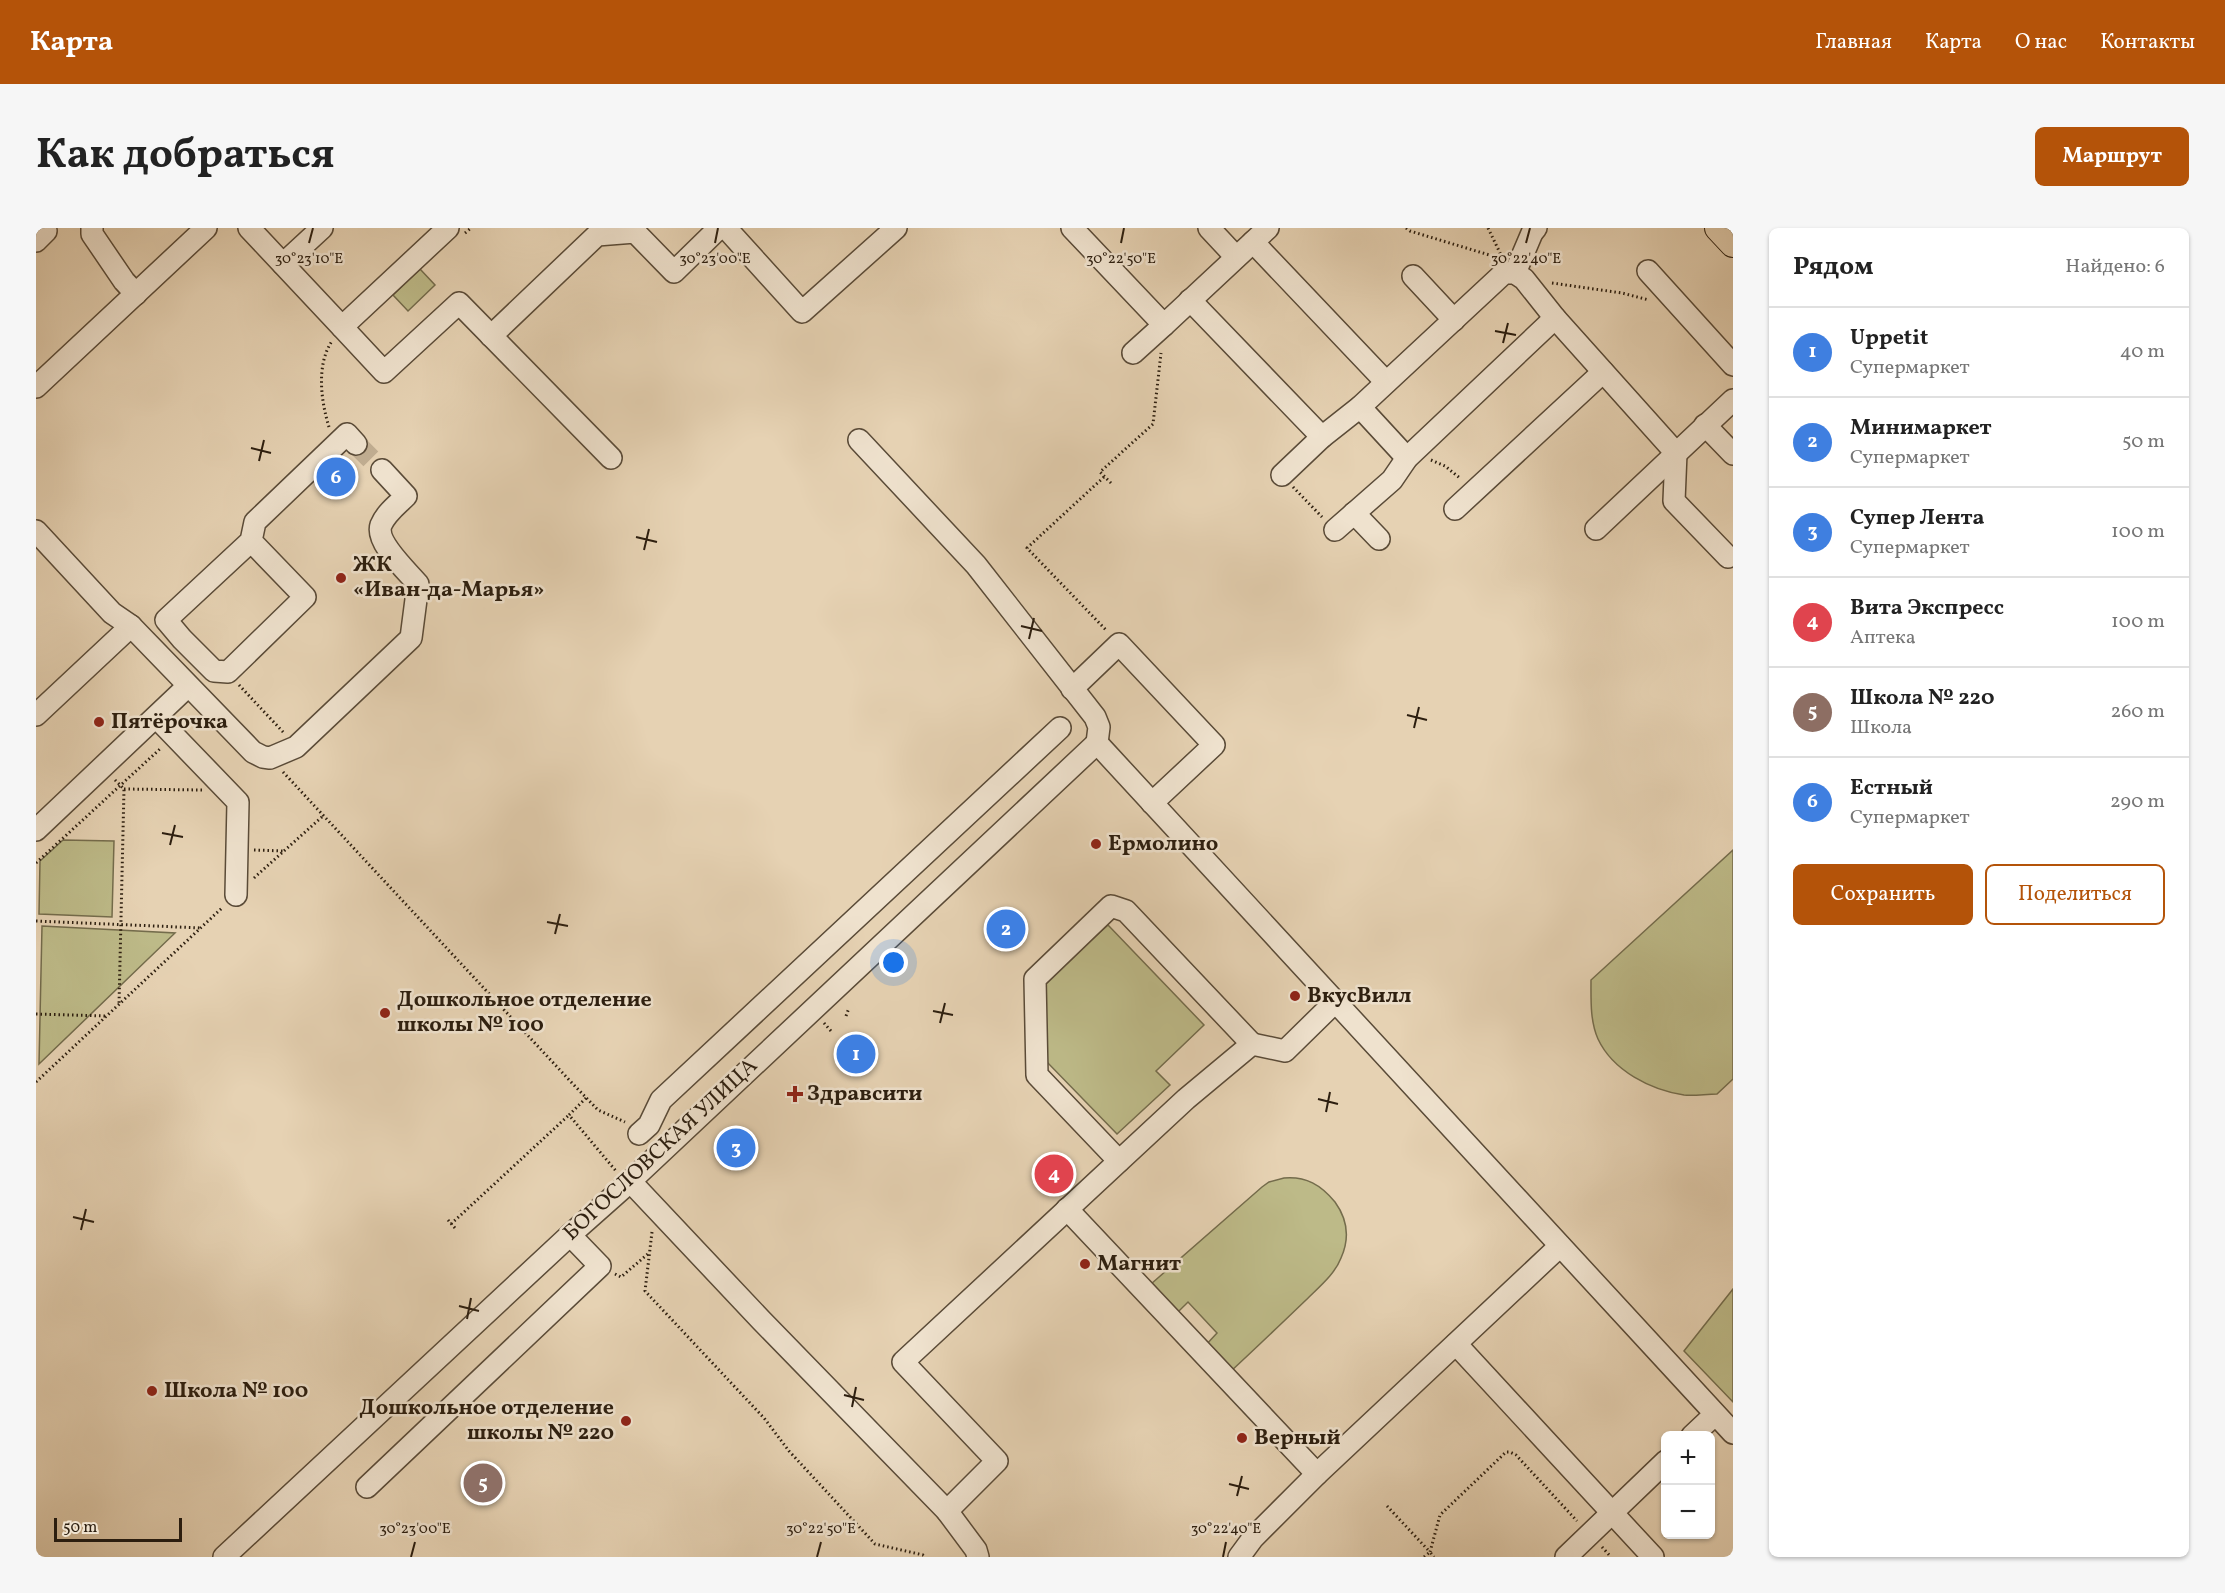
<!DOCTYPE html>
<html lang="ru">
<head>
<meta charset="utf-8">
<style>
	body { margin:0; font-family:Vollkorn,serif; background:#f6f6f6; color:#222 }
	.controls { position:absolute; right:18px; bottom:18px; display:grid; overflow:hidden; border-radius:9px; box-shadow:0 2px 4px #0004 }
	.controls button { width:54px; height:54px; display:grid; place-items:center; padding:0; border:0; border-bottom:2px solid #e0e0e0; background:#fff; color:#222; font:30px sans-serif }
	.scale { position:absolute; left:18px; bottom:15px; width:128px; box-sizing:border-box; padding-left:6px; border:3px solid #2c1e0f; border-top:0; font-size:16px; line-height:21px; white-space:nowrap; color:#2c1e0f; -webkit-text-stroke:4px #efe2ce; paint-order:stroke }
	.you { position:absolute; left:858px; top:735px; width:21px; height:21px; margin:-15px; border:4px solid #fff; border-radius:50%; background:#1a73e8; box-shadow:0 0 0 9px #1a73e833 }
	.badge { display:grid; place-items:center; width:39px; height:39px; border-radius:50%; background:#b45309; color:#fff; font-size:20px; font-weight:700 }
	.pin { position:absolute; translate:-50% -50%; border:3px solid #fff; box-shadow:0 2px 6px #0006 }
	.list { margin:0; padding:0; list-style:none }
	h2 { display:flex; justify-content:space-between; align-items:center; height:78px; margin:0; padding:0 24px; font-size:26px }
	h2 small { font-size:20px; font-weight:400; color:#767676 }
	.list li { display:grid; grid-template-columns:39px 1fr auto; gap:18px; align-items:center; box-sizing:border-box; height:90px; padding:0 24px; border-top:2px solid #e0e0e0 }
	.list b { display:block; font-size:22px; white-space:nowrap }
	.list p { margin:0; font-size:20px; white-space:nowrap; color:#767676 }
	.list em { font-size:20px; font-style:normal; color:#767676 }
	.actions { display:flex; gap:12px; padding:18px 24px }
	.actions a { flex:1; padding:14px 0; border:2px solid #b45309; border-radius:9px; text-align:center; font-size:21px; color:#b45309 }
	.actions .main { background:#b45309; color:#fff }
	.map { position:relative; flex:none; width:1697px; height:1329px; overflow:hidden; border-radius:9px }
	header { display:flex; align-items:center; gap:36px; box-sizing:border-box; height:84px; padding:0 30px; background:#b45309; color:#fff }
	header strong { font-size:28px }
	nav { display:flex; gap:33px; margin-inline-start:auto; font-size:21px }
	.intro { display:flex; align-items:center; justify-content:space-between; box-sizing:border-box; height:144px; padding:0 36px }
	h1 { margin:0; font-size:42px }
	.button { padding:15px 27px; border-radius:9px; background:#b45309; color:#fff; font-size:21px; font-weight:700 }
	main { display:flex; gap:36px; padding:0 36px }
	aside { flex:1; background:#fff; border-radius:9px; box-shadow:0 2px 4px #0004 }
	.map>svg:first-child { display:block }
	.green { fill:#bdba88; stroke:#746c4c; stroke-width:1.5 }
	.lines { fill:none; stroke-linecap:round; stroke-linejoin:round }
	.minor-tunnel { stroke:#c1ae92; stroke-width:21; stroke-dasharray:21 10; stroke-linecap:butt }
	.minor-casing { stroke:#5a4b38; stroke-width:24 }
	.major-casing { stroke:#2c1e0f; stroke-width:28 }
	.path { stroke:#2c1e0f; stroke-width:3; stroke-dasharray:1.5 3; stroke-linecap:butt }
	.minor { stroke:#efe2ce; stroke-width:21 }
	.major { stroke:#e6d2b3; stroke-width:26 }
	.ticks { fill:none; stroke:#2c1e0f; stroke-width:2 }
	.poi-dot { fill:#8f2418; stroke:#efe2ce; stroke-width:2 }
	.labels { text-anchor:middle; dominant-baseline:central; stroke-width:5; stroke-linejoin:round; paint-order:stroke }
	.poi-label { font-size:22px; font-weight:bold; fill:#2c1e0f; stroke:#efe2ce; text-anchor:start }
	.street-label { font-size:22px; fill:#2c1e0f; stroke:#efe2ce }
	.ticks-label { font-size:15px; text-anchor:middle; fill:#2c1e0f; stroke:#efe2ce; stroke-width:5; stroke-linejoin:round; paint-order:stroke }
</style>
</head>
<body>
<header>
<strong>Карта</strong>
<nav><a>Главная</a><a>Карта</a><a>О нас</a><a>Контакты</a></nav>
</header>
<div class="intro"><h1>Как добраться</h1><a class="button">Маршрут</a></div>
<main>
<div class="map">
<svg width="1697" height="1329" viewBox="0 0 1697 1329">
	<rect width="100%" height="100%" fill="#e6d2b3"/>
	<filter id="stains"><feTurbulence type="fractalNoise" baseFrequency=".00333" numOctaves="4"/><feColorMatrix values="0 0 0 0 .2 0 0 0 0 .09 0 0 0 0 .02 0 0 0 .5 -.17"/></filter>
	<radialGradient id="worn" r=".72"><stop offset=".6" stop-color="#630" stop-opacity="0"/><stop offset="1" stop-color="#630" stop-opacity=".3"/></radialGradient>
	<g class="green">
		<path d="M384 41 399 57 372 83 357 67Z"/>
		<path d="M27 612 78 613 76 689 3 686 4 633Z"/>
		<path d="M1697 622V851L1681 866C1670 866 1659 868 1648 867 1615 862 1577 843 1562 811 1554 793 1555 772 1555 752Z"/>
		<path d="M1072 697 1168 797 1120 843 1134 857 1081 906 1009 832 1006 755Z"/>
		<path d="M6 698 139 705 3 836Z"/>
		<path d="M1248 950C1270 948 1285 957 1299 974 1312 992 1314 1010 1305 1030 1299 1046 1283 1059 1270 1072 1245 1096 1220 1120 1194 1144L1169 1118 1181 1105 1152 1074 1140 1086 1115 1056 1226 959 1233 954Z"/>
		<path d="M1697 1061V1174L1648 1123Z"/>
	</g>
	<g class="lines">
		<path class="minor-tunnel" d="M320 216 346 242"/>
		<defs>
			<g id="minor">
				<path d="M56 0V6L88 53 100 66"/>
				<path d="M213 0 306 99 412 0"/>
				<path d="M690 0 766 84 860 0"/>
				<path d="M1036 0 1128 97 1232 0"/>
				<path d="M1173 0 1200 29"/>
				<path d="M0 13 10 3"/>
				<path d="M1217 14 1350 154"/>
				<path d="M247 36 286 0"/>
				<path d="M1612 43 1697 137"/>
				<path d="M1479 45 1496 5 1500 0"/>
				<path d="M1377 48 1418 92"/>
				<path d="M1154 72 1286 209"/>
				<path d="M306 99 348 144 423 75 575 230"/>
				<path d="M455 108 561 7 599 4 638 44 683 0"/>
				<path d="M1097 125 1128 97"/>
				<path d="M0 159 170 0"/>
				<path d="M1324 179 1371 230"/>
				<path d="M1669 197 1697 226"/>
				<path d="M823 212 940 337 1059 489 1063 499 1061 515"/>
				<path d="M1246 247 1286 209 1324 179 1468 45H1479L1488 51 1519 90 1640 225 1638 273 1692 329"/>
				<path d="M1419 281 1567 144"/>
				<path d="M1318 285 1343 311"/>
				<path d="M1560 301 1697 172"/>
				<path d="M1299 302 1356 252 1371 230 1519 90"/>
				<path d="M0 303 76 385 95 398 217 524 227 529 234 530 260 519 375 410 382 356C371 343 339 314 345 297 350 285 361 277 370 268L346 242"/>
				<path d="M215 313 269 369 192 444 178 443 146 411 130 392 215 313 219 294 311 206 320 216"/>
				<path d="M1036 461 1083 416 1178 517 1116 575"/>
				<path d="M0 487 95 398"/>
				<path d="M121 490 202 574 200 667"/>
				<path d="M1061 515 1697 1205"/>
				<path d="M0 602 152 458"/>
				<path d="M603 906 613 897 625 872 1024 500"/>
				<path d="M1083 933 1001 847 999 751 1075 678 1090 683 1216 816"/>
				<path d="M594 953 725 1092 911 1283 940 1322 942 1329"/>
				<path d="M1031 981 1281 1246"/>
				<path d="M1420 1116 1617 1329"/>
				<path d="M1656 1208 1673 1192"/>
				<path d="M331 1259 564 1038 534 1007"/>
				<path d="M911 1283 961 1233 867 1134 1150 871 1216 816 1249 823 1300 773"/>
				<path d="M188 1329 534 1007 587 960 1061 515"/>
				<path d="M1203 1329 1217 1310 1281 1246 1524 1018"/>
				<path d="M1530 1329 1630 1233"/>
			</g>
			<path id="major" d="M1682 0 1697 16"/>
		</defs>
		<use href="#minor" class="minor-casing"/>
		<use href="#major" class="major-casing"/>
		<g class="path">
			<path d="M1370 0 1374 3 1460 29"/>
			<path d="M1452 0 1465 27"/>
			<path d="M429 5 435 0"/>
			<path d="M1516 55 1586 65 1613 72"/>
			<path d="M293 199C285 173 280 137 296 113"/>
			<path d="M1395 232 1409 238 1425 251"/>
			<path d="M1068 249 991 320 1070 402"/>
			<path d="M1075 255 1064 244 1117 196 1125 125"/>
			<path d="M1257 259 1286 289"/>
			<path d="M203 457 248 505"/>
			<path d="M247 544 536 855 562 882 589 894"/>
			<path d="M79 552 88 561 83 777"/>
			<path d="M88 561 166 562"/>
			<path d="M218 622 247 623"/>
			<path d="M0 635 125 520"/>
			<path d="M218 650 288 587"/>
			<path d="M0 693 166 700"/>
			<path d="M0 786 70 788"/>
			<path d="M810 788 813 780"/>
			<path d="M788 795 795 803"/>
			<path d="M0 854 187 679"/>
			<path d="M550 870 533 887 580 943"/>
			<path d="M412 992 419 1000"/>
			<path d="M415 996 533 887"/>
			<path d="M616 1004 609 1063 728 1190 753 1223 839 1316 887 1327 890 1329"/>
			<path d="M579 1046 585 1049 613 1025"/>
			<path d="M1351 1278 1394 1324 1404 1287 1470 1224H1474L1480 1227 1541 1293"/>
			<path d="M1566 1319 1575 1329"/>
			<path d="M1388 1329 1394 1324 1398 1329"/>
		</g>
		<use href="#minor" class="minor"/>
		<use href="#major" class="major"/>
	</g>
	<path class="ticks" d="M273 15 277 0M679 15 682 0M1085 15 1088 0M1490 15 1494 0M1459 103 1480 107M1467 115 1472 95M215 220 235 225M223 233 228 212M600 309 621 314M608 322 613 301M985 398 1006 403M993 411 998 390M1371 487 1391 492M1378 500 1383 479M126 605 147 609M134 617 139 597M511 694 532 698M519 706 524 686M897 783 917 787M904 795 909 775M1282 871 1302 876M1290 884 1294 864M37 989 58 994M45 1002 50 981M423 1078 443 1083M431 1091 435 1070M808 1167 828 1172M816 1179 820 1159M1193 1256 1213 1261M1201 1268 1206 1248M375 1329 379 1314M781 1329 785 1314M1187 1329 1190 1314"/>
	<g class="poi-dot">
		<circle cx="305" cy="350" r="6"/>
		<circle cx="63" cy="494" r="6"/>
		<circle cx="1060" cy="616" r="6"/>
		<circle cx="1259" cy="768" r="6"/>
		<circle cx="349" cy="785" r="6"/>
		<path d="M756 857h6v6h6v6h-6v6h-6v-6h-6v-6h6z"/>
		<circle cx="1049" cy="1036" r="6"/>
		<circle cx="116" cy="1163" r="6"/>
		<circle cx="590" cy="1193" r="6"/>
		<circle cx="1206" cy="1210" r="6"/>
	</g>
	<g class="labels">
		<g class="poi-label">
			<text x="317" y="337">ЖК<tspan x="317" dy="25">«Иван-да-Марья»</tspan></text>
			<text x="75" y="494">Пятёрочка</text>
			<text x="1072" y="616">Ермолино</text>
			<text x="1271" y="768">ВкусВилл</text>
			<text x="361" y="772">Дошкольное отделение<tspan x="361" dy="25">школы № 100</tspan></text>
			<text x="771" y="866">Здравсити</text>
			<text x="1061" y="1036">Магнит</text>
			<text x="128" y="1163">Школа № 100</text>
			<text x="578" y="1180" text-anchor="end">Дошкольное отделение<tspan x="578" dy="25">школы № 220</tspan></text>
			<text x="1218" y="1210">Верный</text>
		</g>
		<g class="street-label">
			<text transform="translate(625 922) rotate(-43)">БОГОСЛОВСКАЯ УЛИЦА</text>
		</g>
	</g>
	<g class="ticks-label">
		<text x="679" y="35">30°23'00"E</text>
		<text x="1085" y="35">30°22'50"E</text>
		<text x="1490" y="35">30°22'40"E</text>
		<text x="273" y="35">30°23'10"E</text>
		<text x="379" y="1305">30°23'00"E</text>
		<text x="785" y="1305">30°22'50"E</text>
		<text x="1190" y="1305">30°22'40"E</text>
	</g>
	<rect width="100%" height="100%" filter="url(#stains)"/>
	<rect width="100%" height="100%" fill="url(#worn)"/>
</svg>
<div class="controls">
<button>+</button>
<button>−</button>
</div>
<div class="scale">50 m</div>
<div class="you"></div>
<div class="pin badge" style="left:820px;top:826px;background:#3f7fe0">1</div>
<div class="pin badge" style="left:970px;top:701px;background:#3f7fe0">2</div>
<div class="pin badge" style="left:700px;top:920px;background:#3f7fe0">3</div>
<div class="pin badge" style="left:1018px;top:946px;background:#e0444e">4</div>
<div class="pin badge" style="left:447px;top:1255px;background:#8d6e63">5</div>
<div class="pin badge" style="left:300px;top:249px;background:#3f7fe0">6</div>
</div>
<aside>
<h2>Рядом<small>Найдено: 6</small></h2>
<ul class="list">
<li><span class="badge" style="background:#3f7fe0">1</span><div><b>Uppetit</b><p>Супермаркет</p></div><em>40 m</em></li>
<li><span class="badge" style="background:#3f7fe0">2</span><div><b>Минимаркет</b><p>Супермаркет</p></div><em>50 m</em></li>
<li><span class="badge" style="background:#3f7fe0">3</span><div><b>Супер Лента</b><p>Супермаркет</p></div><em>100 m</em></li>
<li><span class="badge" style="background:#e0444e">4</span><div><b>Вита Экспресс</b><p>Аптека</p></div><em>100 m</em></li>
<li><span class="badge" style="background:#8d6e63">5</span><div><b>Школа № 220</b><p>Школа</p></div><em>260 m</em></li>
<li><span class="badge" style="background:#3f7fe0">6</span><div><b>Естный</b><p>Супермаркет</p></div><em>290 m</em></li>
</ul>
<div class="actions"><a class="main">Сохранить</a><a>Поделиться</a></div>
</aside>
</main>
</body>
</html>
